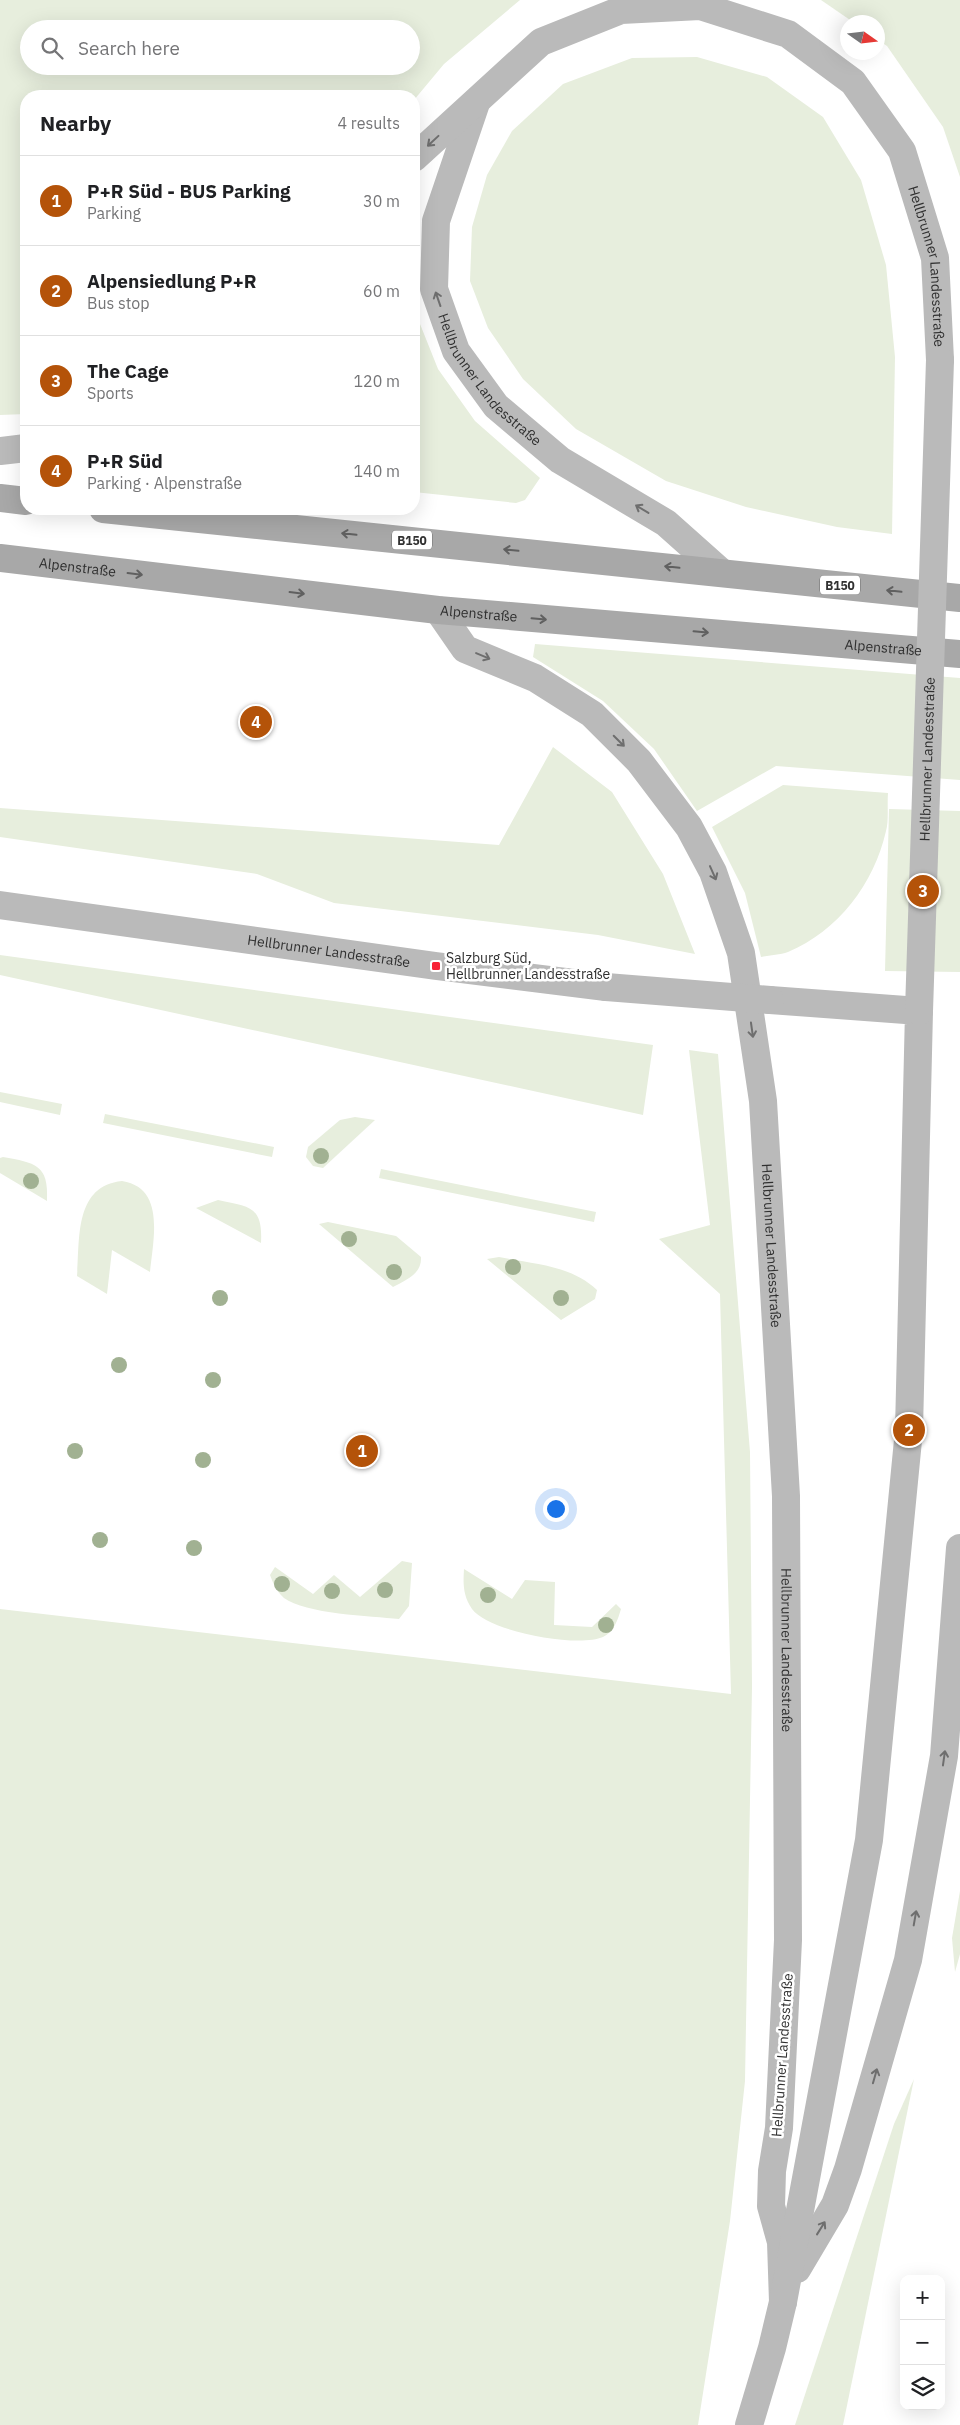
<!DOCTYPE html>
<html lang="en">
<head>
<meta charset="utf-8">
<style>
	body { margin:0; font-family:"IBM Plex Sans",sans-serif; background:#f6f6f6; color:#202124 }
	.controls { position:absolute; right:15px; bottom:15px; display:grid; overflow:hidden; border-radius:10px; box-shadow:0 5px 20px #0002 }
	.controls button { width:45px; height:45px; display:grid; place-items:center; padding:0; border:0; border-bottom:1px solid #e0e0e0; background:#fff; color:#202124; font:25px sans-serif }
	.compass { position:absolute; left:840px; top:15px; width:45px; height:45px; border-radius:50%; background:#fff; box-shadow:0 5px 20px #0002; rotate:104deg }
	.you { position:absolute; left:555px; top:1508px; width:18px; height:18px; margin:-12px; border:4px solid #fff; border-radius:50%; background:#1a73e8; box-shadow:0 0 0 8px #1a73e833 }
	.badge { display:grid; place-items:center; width:32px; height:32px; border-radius:50%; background:#b45309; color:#fff; font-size:16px; font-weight:700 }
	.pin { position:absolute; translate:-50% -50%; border:2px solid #fff; box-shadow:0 1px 5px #0006 }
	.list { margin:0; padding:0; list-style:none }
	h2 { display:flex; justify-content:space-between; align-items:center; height:65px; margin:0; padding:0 20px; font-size:21px }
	h2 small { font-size:16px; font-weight:400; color:#757577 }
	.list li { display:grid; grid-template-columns:32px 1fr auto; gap:15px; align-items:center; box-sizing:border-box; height:90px; padding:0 20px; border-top:1px solid #e0e0e0 }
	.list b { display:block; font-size:19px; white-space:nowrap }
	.list p { margin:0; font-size:16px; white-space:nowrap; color:#757577 }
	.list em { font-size:16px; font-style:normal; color:#757577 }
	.icon { flex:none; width:28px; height:28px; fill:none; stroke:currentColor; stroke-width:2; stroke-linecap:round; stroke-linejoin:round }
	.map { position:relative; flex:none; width:960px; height:2425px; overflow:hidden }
	.search { position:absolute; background:#fff; box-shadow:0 5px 20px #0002; left:20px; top:20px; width:400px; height:55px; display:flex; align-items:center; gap:12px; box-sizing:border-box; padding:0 18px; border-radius:28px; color:#757577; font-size:19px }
	.panel { position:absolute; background:#fff; box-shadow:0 5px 20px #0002; left:20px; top:90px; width:400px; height:425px; border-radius:20px }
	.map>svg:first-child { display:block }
	.green { fill:#e7eedd; fill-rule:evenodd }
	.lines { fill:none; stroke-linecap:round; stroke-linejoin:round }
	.secondary { stroke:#bababa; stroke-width:28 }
	.primary { stroke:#a8a8a8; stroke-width:28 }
	.secondary-bridge { stroke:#bababa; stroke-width:28 }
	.tree { fill:#a1b192 }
	.oneway { stroke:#6e6e6e }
	.oneway2 { stroke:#606060 }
	.poi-dot { fill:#f72336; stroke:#fff; stroke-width:2 }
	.labels { text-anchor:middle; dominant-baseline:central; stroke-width:5; stroke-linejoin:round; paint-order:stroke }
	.shield { fill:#fff; stroke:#6e6e6e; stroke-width:1 }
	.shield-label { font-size:12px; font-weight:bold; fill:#303030 }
	.street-label { font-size:14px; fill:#303030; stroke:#fff }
	.poi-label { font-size:14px; fill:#303030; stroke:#fff; text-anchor:start }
</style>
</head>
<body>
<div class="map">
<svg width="960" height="2425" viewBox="0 0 960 2425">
	<rect width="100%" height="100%" fill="#fff"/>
	<g class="green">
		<path d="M0 0H520L444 64 414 100V96H26V414L0 415ZM29 29H411V66H29Z"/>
		<path d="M821 0H960V177L943 127 887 46 878 40V22H853Z"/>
		<path d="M697 57 767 77 823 117 861 180 886 265 895 357 892 534 837 527 746 507 666 481 576 429 523 379 488 328 470 281 472 227 487 175 512 131 563 84 632 58Z"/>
		<path d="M414 309 438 369 475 421 540 478 525 500 516 503 414 492Z"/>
		<path d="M535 644 960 678V780L776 766 697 811 654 749 603 701 533 657Z"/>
		<path d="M553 747 612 792 663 874 695 954 598 935 334 903 257 874 0 837V808L499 845Z"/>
		<path d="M783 785 888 793C887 805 889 820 886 831 874 884 838 931 788 952 780 955 770 955 761 957L745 893 712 827Z"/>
		<path d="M889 809 960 811V972L885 971Z"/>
		<path d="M0 955 653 1045 643 1115 0 975Z"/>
		<path d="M689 1050 718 1054 750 1452 752 1687 745 2081 730 2221 698 2425H0V1609L731 1694 720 1294 659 1239 710 1225Z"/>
		<path d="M0 1092 62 1104 60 1115 0 1102Z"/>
		<path d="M105 1114 274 1147 272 1157 103 1123Z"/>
		<path d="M355 1117 375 1120 323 1168 313 1166 306 1157 308 1147 340 1120Z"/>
		<path d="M3 1157C35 1163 49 1164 47 1201L0 1173V1158Z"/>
		<path d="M381 1169 596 1212 594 1222 379 1178Z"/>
		<path d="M122 1181C166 1188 153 1240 150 1272L112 1250 107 1294 77 1276C80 1239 74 1186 122 1181Z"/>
		<path d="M218 1200C249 1207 263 1205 261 1243L196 1208Z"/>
		<path d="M328 1222 396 1236 421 1257C422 1274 406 1280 393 1287L319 1224Z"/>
		<path d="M499 1257C533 1264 571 1265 597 1290L595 1299 561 1320 487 1259Z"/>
		<path d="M402 1561 412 1563 409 1606 399 1619C371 1616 305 1614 284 1598 277 1592 273 1583 270 1575L275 1567 313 1594 334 1575 360 1597Z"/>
		<path d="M464 1569 512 1599 525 1580 555 1582 554 1625 592 1627 616 1604 621 1609C618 1619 614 1632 603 1637 578 1648 489 1632 472 1609 463 1596 463 1584 464 1569Z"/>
		<path d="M960 1891V1954L955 1972 952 1938Z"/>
		<path d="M914 2079 843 2425H795L894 2124Z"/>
	</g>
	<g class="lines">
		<g class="secondary">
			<path id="s1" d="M476 103 436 221 434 289 456 351 496 406 560 460 666 523 721 572"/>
			<path id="s2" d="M414 158 541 42 621 10 700 6 788 34 853 82 902 151 935 258 940 360"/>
			<path d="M0 451 26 448"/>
			<path id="s3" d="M438 610 465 649 535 678 592 714 639 761 689 827 713 872 741 953 763 1101 786 1496 788 1940 779 2128 772 2171 771 2206 781 2242 783 2302"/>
			<path id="s4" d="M0 905 436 966 606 987"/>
			<path d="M797 2269 835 2205 848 2169 908 1960 944 1756 960 1548"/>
			<path d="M749 2425 772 2348 783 2302 869 1840 909 1430 919 1011 770 1000"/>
		</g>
		<g class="primary">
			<path d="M0 498 26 501"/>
			<path d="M103 509 960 598"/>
			<path id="s5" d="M0 558 438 610 960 654"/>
		</g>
		<g class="secondary-bridge">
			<path d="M606 987 770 1000"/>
			<path id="s6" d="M919 1011 940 360"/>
		</g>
	</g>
	<g class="tree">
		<circle cx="321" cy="1156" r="8"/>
		<circle cx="31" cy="1181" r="8"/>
		<circle cx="349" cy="1239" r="8"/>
		<circle cx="513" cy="1267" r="8"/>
		<circle cx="394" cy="1272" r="8"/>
		<circle cx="220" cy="1298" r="8"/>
		<circle cx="561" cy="1298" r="8"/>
		<circle cx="119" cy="1365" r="8"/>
		<circle cx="213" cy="1380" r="8"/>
		<circle cx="75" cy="1451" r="8"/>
		<circle cx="203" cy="1460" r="8"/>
		<circle cx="100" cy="1540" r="8"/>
		<circle cx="194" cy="1548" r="8"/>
		<circle cx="282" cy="1584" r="8"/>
		<circle cx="385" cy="1590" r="8"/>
		<circle cx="332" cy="1591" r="8"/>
		<circle cx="488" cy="1595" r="8"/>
		<circle cx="606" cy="1625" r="8"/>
	</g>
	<defs><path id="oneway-shaft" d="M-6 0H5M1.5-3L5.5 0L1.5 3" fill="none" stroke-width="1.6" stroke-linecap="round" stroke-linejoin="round" transform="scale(1.25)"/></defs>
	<g class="oneway">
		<use href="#oneway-shaft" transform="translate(433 141) rotate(137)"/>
		<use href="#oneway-shaft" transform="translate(438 299) rotate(-109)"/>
		<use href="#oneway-shaft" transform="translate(642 509) rotate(-149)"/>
		<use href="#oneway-shaft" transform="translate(483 656) rotate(23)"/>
		<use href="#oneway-shaft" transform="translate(619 741) rotate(45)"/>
		<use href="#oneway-shaft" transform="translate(713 873) rotate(66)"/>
		<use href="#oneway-shaft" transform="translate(752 1030) rotate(82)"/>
		<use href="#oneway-shaft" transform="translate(944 1758) rotate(-82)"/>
		<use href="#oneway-shaft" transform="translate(915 1918) rotate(-80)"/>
		<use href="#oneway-shaft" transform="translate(875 2076) rotate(-74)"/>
		<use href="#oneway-shaft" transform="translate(821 2228) rotate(-58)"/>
	</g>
	<g class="oneway2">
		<use href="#oneway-shaft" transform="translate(349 534) rotate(-174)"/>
		<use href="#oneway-shaft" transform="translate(511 550) rotate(-174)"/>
		<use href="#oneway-shaft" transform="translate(672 567) rotate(-174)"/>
		<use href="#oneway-shaft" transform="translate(135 574) rotate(7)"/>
		<use href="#oneway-shaft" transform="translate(894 591) rotate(-174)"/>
		<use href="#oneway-shaft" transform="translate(297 593) rotate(7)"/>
		<use href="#oneway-shaft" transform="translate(539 619) rotate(5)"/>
		<use href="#oneway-shaft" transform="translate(701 632) rotate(5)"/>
	</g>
	<rect class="poi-dot" x="431" y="961" width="10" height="10" rx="2.5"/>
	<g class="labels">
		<g class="shield">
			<rect x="392" y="530.5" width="40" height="19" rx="4"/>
			<rect x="820" y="575.5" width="40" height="19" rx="4"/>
		</g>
		<g class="shield-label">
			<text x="412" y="540">B150</text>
			<text x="840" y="585">B150</text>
		</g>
		<g class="street-label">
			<text stroke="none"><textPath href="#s2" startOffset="714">Hellbrunner Landesstraße</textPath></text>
			<text stroke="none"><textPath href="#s1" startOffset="301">Hellbrunner Landesstraße</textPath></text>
			<text stroke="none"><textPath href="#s5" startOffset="78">Alpenstraße</textPath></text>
			<text stroke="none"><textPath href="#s5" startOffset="482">Alpenstraße</textPath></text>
			<text stroke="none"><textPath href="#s5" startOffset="888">Alpenstraße</textPath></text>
			<text stroke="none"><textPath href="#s6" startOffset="252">Hellbrunner Landesstraße</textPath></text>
			<text stroke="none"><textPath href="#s4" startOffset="332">Hellbrunner Landesstraße</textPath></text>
			<text stroke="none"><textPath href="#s3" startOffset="771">Hellbrunner Landesstraße</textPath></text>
			<text stroke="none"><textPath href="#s3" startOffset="1176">Hellbrunner Landesstraße</textPath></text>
			<text transform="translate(782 2055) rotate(-86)">Hellbrunner Landesstraße</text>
		</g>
		<g class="poi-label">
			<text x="446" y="958">Salzburg Süd,<tspan x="446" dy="16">Hellbrunner Landesstraße</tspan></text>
		</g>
	</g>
</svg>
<div class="controls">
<button>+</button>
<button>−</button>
<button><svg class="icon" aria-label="layers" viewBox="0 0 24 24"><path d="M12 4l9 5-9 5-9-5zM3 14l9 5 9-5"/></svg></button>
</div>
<svg class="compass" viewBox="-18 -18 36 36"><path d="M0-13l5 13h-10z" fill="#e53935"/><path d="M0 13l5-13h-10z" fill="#757577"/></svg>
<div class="you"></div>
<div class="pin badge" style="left:362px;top:1451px">1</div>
<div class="pin badge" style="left:909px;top:1430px">2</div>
<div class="pin badge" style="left:923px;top:891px">3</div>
<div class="pin badge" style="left:256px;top:722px">4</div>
<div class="search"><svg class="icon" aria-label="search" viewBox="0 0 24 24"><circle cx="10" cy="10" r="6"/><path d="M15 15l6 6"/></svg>Search here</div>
<section class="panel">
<h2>Nearby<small>4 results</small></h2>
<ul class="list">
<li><span class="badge">1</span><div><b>P+R Süd - BUS Parking</b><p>Parking</p></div><em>30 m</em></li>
<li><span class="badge">2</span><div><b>Alpensiedlung P+R</b><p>Bus stop</p></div><em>60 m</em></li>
<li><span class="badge">3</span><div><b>The Cage</b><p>Sports</p></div><em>120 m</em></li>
<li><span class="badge">4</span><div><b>P+R Süd</b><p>Parking · Alpenstraße</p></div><em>140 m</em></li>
</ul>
</section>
</div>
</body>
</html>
